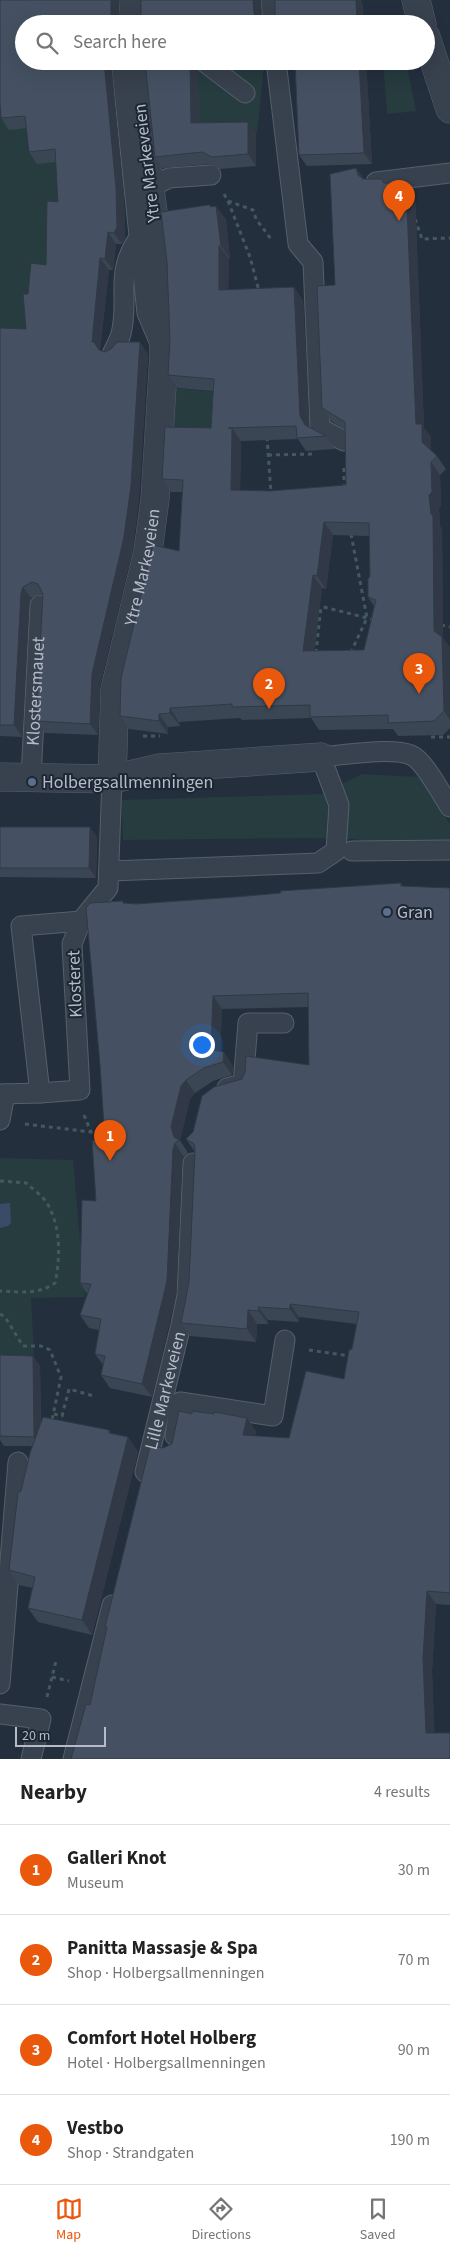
<!DOCTYPE html>
<html lang="en">
<head>
<meta charset="utf-8">
<style>
	body { margin:0; font-family:"Source Sans 3",sans-serif; background:#f2f2f2; color:#222 }
	.scale { position:absolute; left:15px; bottom:12px; width:91px; box-sizing:border-box; padding-left:5px; border:2px solid #b4bcc9; border-top:0; font-size:14px; line-height:18px; white-space:nowrap; color:#b4bcc9; -webkit-text-stroke:4px #1d2633; paint-order:stroke }
	.you { position:absolute; left:201px; top:1044px; width:18px; height:18px; margin:-12px; border:4px solid #fff; border-radius:50%; background:#1a73e8; box-shadow:0 0 0 8px #1a73e833 }
	.badge { display:grid; place-items:center; width:32px; height:32px; border-radius:50%; background:#ea580c; color:#fff; font-size:16px; font-weight:700 }
	.pin { position:absolute; translate:-50% -41px; filter:drop-shadow(0 1px 2px #0008) }
	.pin::after { content:''; position:absolute; top:26px; width:18px; height:15px; background:inherit; clip-path:polygon(0 0,100% 0,50% 100%) }
	.list { margin:0; padding:0; list-style:none }
	h2 { display:flex; justify-content:space-between; align-items:center; height:65px; margin:0; padding:0 20px; font-size:21px }
	h2 small { font-size:16px; font-weight:400; color:#767676 }
	.list li { display:grid; grid-template-columns:32px 1fr auto; gap:15px; align-items:center; box-sizing:border-box; height:90px; padding:0 20px; border-top:1px solid #e0e0e0 }
	.list b { display:block; font-size:19px; white-space:nowrap }
	.list p { margin:0; font-size:16px; white-space:nowrap; color:#767676 }
	.list em { font-size:16px; font-style:normal; color:#767676 }
	.icon { flex:none; width:28px; height:28px; fill:none; stroke:currentColor; stroke-width:2; stroke-linecap:round; stroke-linejoin:round }
	.map { position:relative; flex:none; width:450px; height:1759px; overflow:hidden }
	.search { position:absolute; background:#fff; box-shadow:0 5px 20px #0002; left:15px; right:15px; top:15px; height:55px; display:flex; align-items:center; gap:12px; box-sizing:border-box; padding:0 18px; border-radius:28px; color:#767676; font-size:19px }
	.sheet { height:425px; background:#fff }
	nav { display:flex; justify-content:space-around; align-items:center; box-sizing:border-box; height:70px; border-top:1px solid #e0e0e0; background:#fff; font-size:14px; color:#767676 }
	nav a { display:grid; justify-items:center; gap:2px }
	nav .on { color:#ea580c }
	.map>svg:first-child { display:block }
	.green { fill:#263c3f }
	.water { fill:#394c67 }
	.lines { fill:none; stroke-linecap:round; stroke-linejoin:round }
	.service-casing { stroke:#565f6c; stroke-width:21 }
	.minor-casing { stroke:#565f6c; stroke-width:29 }
	.tertiary-casing { stroke:#565f6c; stroke-width:29 }
	.path { stroke:#44595c; stroke-width:3; stroke-dasharray:4 4; stroke-linecap:butt }
	.service { stroke:#38414e; stroke-width:19 }
	.minor { stroke:#38414e; stroke-width:28 }
	.tertiary { stroke:#38414e; stroke-width:28 }
	.wall { fill:#3b4654; fill-rule:evenodd }
	.shaded-wall { fill:#303945 }
	.building { fill:#455162; stroke:#303945; fill-rule:evenodd }
	.service-dot { fill:#5c6f8a; stroke:#1d2633; stroke-width:2 }
	.labels { text-anchor:middle; dominant-baseline:central; stroke-width:4; stroke-linejoin:round; paint-order:stroke }
	.street-label { font-size:18px; fill:#b4bcc9; stroke:#1d2633 }
	.poi-label { font-size:18px; fill:#b4bcc9; stroke:#1d2633; text-anchor:start }
</style>
</head>
<body>
<div class="map">
<svg width="450" height="1759" viewBox="0 0 450 1759">
	<rect width="100%" height="100%" fill="#242f3e"/>
	<g class="green">
		<path d="M198 61 204 68 264 65 257 133 186 135 198 89Z"/>
		<path d="M383 61H399L408 71 416 111 387 114Z"/>
		<path d="M43 92 37 163 80 159 37 332 0 340V94Z"/>
		<path d="M173 388 219 392 221 427 170 440Z"/>
		<path d="M362 774 419 777 450 824V842L392 844 353 839 306 838 123 840 121 800 322 794Z"/>
		<path d="M0 1158 73 1160 85 1297 31 1298 34 1355H0Z"/>
	</g>
	<path class="water" d="M10 1203 11 1223 8 1226 0 1228V1204Z"/>
	<g class="lines">
		<defs>
			<g id="service">
				<path d="M271 0 273 24"/>
				<path d="M121 61 147 313 158 339"/>
				<path d="M203 61 245 93"/>
				<path d="M276 61 298 244 313 262 320 428 344 441"/>
				<path d="M376 182 450 173"/>
				<path d="M149 188 169 178 211 175"/>
				<path d="M113 352C116 346 119 340 121 334 130 297 114 275 138 239"/>
				<path id="s1" d="M31 777 40 605"/>
				<path d="M352 851 450 850"/>
				<path d="M110 871 318 863 336 851 339 805 321 757C343 755 392 747 411 755 425 761 441 794 450 807"/>
				<path d="M227 1088 243 1084 248 1023H284"/>
				<path d="M40 1093 21 926 81 921"/>
				<path d="M0 1094 40 1093 80 1090 72 944 81 921 108 888 112 779"/>
				<path d="M0 1120 5 1094"/>
				<path d="M175 1436 180 1402 273 1416 285 1340"/>
				<path id="s2" d="M145 1472 181 1325 187 1295 193 1163"/>
				<path d="M0 1684 18 1462"/>
				<path d="M0 1714 41 1719 31 1759"/>
				<path d="M73 1759 112 1605"/>
			</g>
			<g id="minor">
				<path d="M133 0 135 24"/>
				<path d="M0 777 112 779 160 768 321 757"/>
				<path id="s3" d="M112 779 115 689 148 551 155 499 164 354 160 265 141 120 138 61"/>
			</g>
			<g id="tertiary">
				<path d="M416 0 422 24"/>
				<path d="M426 37 450 109"/>
			</g>
		</defs>
		<use href="#service" class="service-casing"/>
		<use href="#minor" class="minor-casing"/>
		<use href="#tertiary" class="tertiary-casing"/>
		<g class="path">
			<path d="M224 194 228 201 253 210 256 219 271 239"/>
			<path d="M228 201 250 257 259 291"/>
			<path d="M415 219 422 239 450 238"/>
			<path d="M267 437 271 493"/>
			<path d="M268 455 315 454"/>
			<path d="M344 488V464"/>
			<path d="M351 534 367 618 351 652"/>
			<path d="M316 605 375 620"/>
			<path d="M441 625 450 627"/>
			<path d="M316 653 321 606"/>
			<path d="M143 736H160"/>
			<path d="M431 737H450"/>
			<path d="M84 1115 91 1132 107 1139"/>
			<path d="M25 1124 91 1132"/>
			<path d="M0 1181 26 1183C34 1190 46 1198 50 1209 61 1231 60 1259 55 1283 38 1295 20 1292 0 1291"/>
			<path d="M0 1314 5 1317 23 1346H41L50 1350 61 1377 52 1420"/>
			<path d="M309 1350 350 1356"/>
			<path d="M54 1414 62 1416 69 1389 94 1396"/>
			<path d="M52 1677 69 1681"/>
			<path d="M47 1697 56 1661"/>
		</g>
		<use href="#service" class="service"/>
		<use href="#minor" class="minor"/>
		<use href="#tertiary" class="tertiary"/>
	</g>
	<g class="wall">
		<path d="M24 61H111L124 200 125 238 122 244H116L113 270H109L100 350 105 352 148 354 139 497 133 548 100 685 98 735 45 733 36 721 43 595 40 594 31 598 29 604 22 737 0 736V328L26 329 28 294 46 265 58 202 56 162 37 164 29 152 27 128 9 130 1 118Z"/>
		<path d="M145 61H192V63L198 72 199 123 256 133V166L220 169 210 164 163 168 155 157Z"/>
		<path d="M221 61H265V65L229 66Z"/>
		<path d="M286 61H366L372 164 307 166 299 155 295 64H288Z"/>
		<path d="M356 168 364 179 384 183 415 196 424 428 431 437V450L437 456 446 469 440 475 441 505 439 508 440 526 442 529 443 638 450 648V728L443 735 398 736 393 729 319 730 311 718 242 720 240 718 179 722 180 726 168 727V734L129 729 120 716 179 551 183 492H171L162 479 211 428 213 391 178 388 168 375 210 205 226 219 230 259H229L228 290 303 300 309 427 326 436 335 449 306 451 298 439 241 441 240 490 270 491 346 485 345 430 331 421 322 408 335 285ZM333 535 369 536 370 576 368 597 374 606 364 650 314 651 322 588 326 589Z"/>
		<path d="M0 827 97 837 96 878 0 877Z"/>
		<path d="M401 883 403 886 450 888V1605L436 1604 432 1671 434 1733 450 1759 90 1705 107 1630 105 1627 163 1448 256 1431 255 1436 289 1438 344 1379 352 1349 357 1324 299 1317V1322L268 1320V1324H257L256 1342 190 1336 181 1323 189 1282 195 1152 186 1139 309 1065 308 1007 222 1009 220 1052 233 1066 232 1075 213 1081 195 1093 190 1099 180 1140 181 1142 188 1153 184 1157 182 1162 176 1294 152 1397 110 1388 101 1375 103 1365 95 1354 99 1330 89 1328 80 1315 87 1294 80 1283 96 1201 105 1141 124 903 136 904 235 897Z"/>
		<path d="M0 1355 33 1356 40 1366 41 1423 109 1430 111 1433 128 1437 138 1452 92 1635 38 1622 28 1608 33 1588 19 1585 9 1570 21 1491 32 1446H4L0 1440Z"/>
	</g>
	<g class="shaded-wall">
		<path d="M111 0H119V24H116L111 14Z"/>
		<path d="M253 0H261L262 24 256 19 254 13Z"/>
		<path d="M356 0H361L363 4 364 24H357Z"/>
		<path d="M104 61H111L124 200 125 238 122 244 114 233Z"/>
		<path d="M190 61H192V63L198 72 199 135 191 123Z"/>
		<path d="M359 61H366L372 164 364 153Z"/>
		<path d="M248 122 256 133V166L248 154Z"/>
		<path d="M356 168 365 181 358 175Z"/>
		<path d="M406 183 415 196 424 428 431 437V455L422 442 416 424Z"/>
		<path d="M210 205 217 215 216 206 226 219 230 259 221 246Z"/>
		<path d="M108 232 116 244 113 270 105 259Z"/>
		<path d="M219 246 229 259 228 303 219 290Z"/>
		<path d="M100 258 109 270 100 350 92 342Z"/>
		<path d="M294 287 303 300 309 429 314 438 300 416Z"/>
		<path d="M140 342 148 354 139 497 133 548 100 685 98 735 90 724 92 674Z"/>
		<path d="M232 428 241 441 240 503 231 490Z"/>
		<path d="M431 462 440 475 441 505 439 508 440 526 442 529 443 638 450 648V720L444 711 434 631 431 514 429 495Z"/>
		<path d="M324 522 333 535 326 589 317 576Z"/>
		<path d="M313 575 322 588 312 664 303 651Z"/>
		<path d="M23 587 31 598 29 604 22 737 14 725 21 593Z"/>
		<path d="M170 708 179 722 180 726 170 713Z"/>
		<path d="M159 714 168 727V734L159 721Z"/>
		<path d="M90 827 97 837 96 878 89 868Z"/>
		<path d="M213 996 222 1009 220 1064 211 1050Z"/>
		<path d="M224 1052 233 1066 232 1075 223 1062Z"/>
		<path d="M186 1080 195 1093 190 1099 180 1140 181 1142 179 1140 174 1137 171 1127 181 1086Z"/>
		<path d="M175 1143 184 1157 182 1162 176 1294 152 1397 142 1384 173 1149Z"/>
		<path d="M290 1304 299 1317V1322L290 1309Z"/>
		<path d="M258 1307 268 1320V1324L259 1311Z"/>
		<path d="M248 1310 257 1324 256 1342 247 1329Z"/>
		<path d="M33 1356 40 1366 41 1447 34 1437Z"/>
		<path d="M247 1418 256 1431 253 1448 243 1435Z"/>
		<path d="M128 1437 138 1452 92 1635 82 1620Z"/>
		<path d="M427 1591 436 1604 432 1671 435 1746 426 1733 423 1658Z"/>
	</g>
	<g class="building">
		<path d="M0 0H111V14L114 22 117 24H24V61H104L116 188 117 227 114 233 108 232 105 259 100 258 92 342H94L99 350 105 352 111 349 117 342H140L131 486 124 537 92 674 90 724 36 721 43 594 38 584 32 582 23 587 21 593 14 725H0V328L26 329 23 294H28L31 263 46 265 47 201 58 202 55 149 29 152 25 116 1 118 0 104Z"/>
		<path d="M141 0H253L254 13 256 19 261 23 271 22 275 17V0H356L357 24H137L141 19Z"/>
		<path d="M145 61H190L191 123 248 122V154L212 157 202 152 155 157Z"/>
		<path d="M295 61H359L364 153 299 155Z"/>
		<path d="M356 168 358 175 363 179H381L384 183H406L416 424H422V442L437 456 431 462 432 492 429 495 431 514 433 516 434 631 442 637 444 711 434 721 388 723V715L310 717V705L232 707V704L170 708V713L159 714V721L120 716 121 678 153 545 179 551 183 480 162 479 165 427 211 428 214 379 168 375 170 340 167 262 161 212 208 205H210L211 207 216 206 221 246H219V290L294 287 300 416 305 425 326 436 297 438 296 426 228 428H232L231 490 270 491 346 485 345 422 322 408 317 286 335 285 330 174ZM324 522 369 523 370 576 368 579V597L376 600 364 650 303 651 313 575 317 576Z"/>
		<path d="M0 827H90L89 868H0Z"/>
		<path d="M401 883V886L450 888V1593L427 1591 423 1658 426 1733H450V1759H71L86 1704 90 1705 107 1627H105L150 1446 163 1448 172 1444 179 1411 192 1414V1411L214 1414V1412L247 1418 243 1435 289 1438 306 1371 344 1379 349 1350 352 1349 359 1312 290 1304V1309L258 1307 259 1311 248 1310 247 1329 181 1323 189 1282 195 1150 194 1144 186 1139 193 1132 202 1096 214 1087 242 1079 245 1072 246 1056 309 1065 308 993 213 996 211 1050 224 1052 223 1062 204 1068 186 1080 181 1086 171 1127 174 1137 179 1140 175 1143 173 1149 167 1281 142 1384 101 1375 105 1356 95 1354 101 1319 80 1315 91 1284 80 1283 82 1200 96 1201 92 1140 105 1141 100 1065 86 908 90 903 123 901V903L136 904 235 897 281 893 280 891Z"/>
		<path d="M0 1355 33 1356 34 1437 0 1436Z"/>
		<path d="M43 1417 109 1430V1433L128 1437 82 1620 28 1608 35 1577 9 1570 18 1493 21 1491 30 1453Z"/>
	</g>
	<g class="service-dot">
		<circle cx="32" cy="782" r="5"/>
		<circle cx="387" cy="912" r="5"/>
	</g>
	<g class="labels">
		<g class="street-label">
			<text transform="translate(147 163) rotate(-97)">Ytre Markeveien</text>
			<text stroke="none"><textPath href="#s3" startOffset="215">Ytre Markeveien</textPath></text>
			<text stroke="none"><textPath href="#s1" startOffset="86">Klostersmauet</textPath></text>
			<text transform="translate(75 984) rotate(-92)">Klosteret</text>
			<text stroke="none"><textPath href="#s2" startOffset="84">Lille Markeveien</textPath></text>
		</g>
		<g class="poi-label">
			<text x="42" y="782">Holbergsallmenningen</text>
			<text x="397" y="912">Gran</text>
		</g>
	</g>
</svg>
<div class="scale">20 m</div>
<div class="you"></div>
<div class="pin badge" style="left:110px;top:1161px">1</div>
<div class="pin badge" style="left:269px;top:709px">2</div>
<div class="pin badge" style="left:419px;top:694px">3</div>
<div class="pin badge" style="left:399px;top:221px">4</div>
<div class="search"><svg class="icon" aria-label="search" viewBox="0 0 24 24"><circle cx="10" cy="10" r="6"/><path d="M15 15l6 6"/></svg>Search here</div>
</div>
<section class="sheet">
<h2>Nearby<small>4 results</small></h2>
<ul class="list">
<li><span class="badge">1</span><div><b>Galleri Knot</b><p>Museum</p></div><em>30 m</em></li>
<li><span class="badge">2</span><div><b>Panitta Massasje &amp; Spa</b><p>Shop · Holbergsallmenningen</p></div><em>70 m</em></li>
<li><span class="badge">3</span><div><b>Comfort Hotel Holberg</b><p>Hotel · Holbergsallmenningen</p></div><em>90 m</em></li>
<li><span class="badge">4</span><div><b>Vestbo</b><p>Shop · Strandgaten</p></div><em>190 m</em></li>
</ul>
</section>
<nav>
<a class="on"><svg class="icon" aria-label="map" viewBox="0 0 24 24"><path d="M3 6l6-2 6 2 6-2v14l-6 2-6-2-6 2zM9 4v14M15 6v14"/></svg>Map</a>
<a><svg class="icon" aria-label="directions" viewBox="0 0 24 24"><path d="M12 3l9 9-9 9-9-9zM9 14v-3h6M13 9l2 2-2 2"/></svg>Directions</a>
<a><svg class="icon" aria-label="saved" viewBox="0 0 24 24"><path d="M7 4h10v16l-5-4-5 4z"/></svg>Saved</a>
</nav>
</body>
</html>
